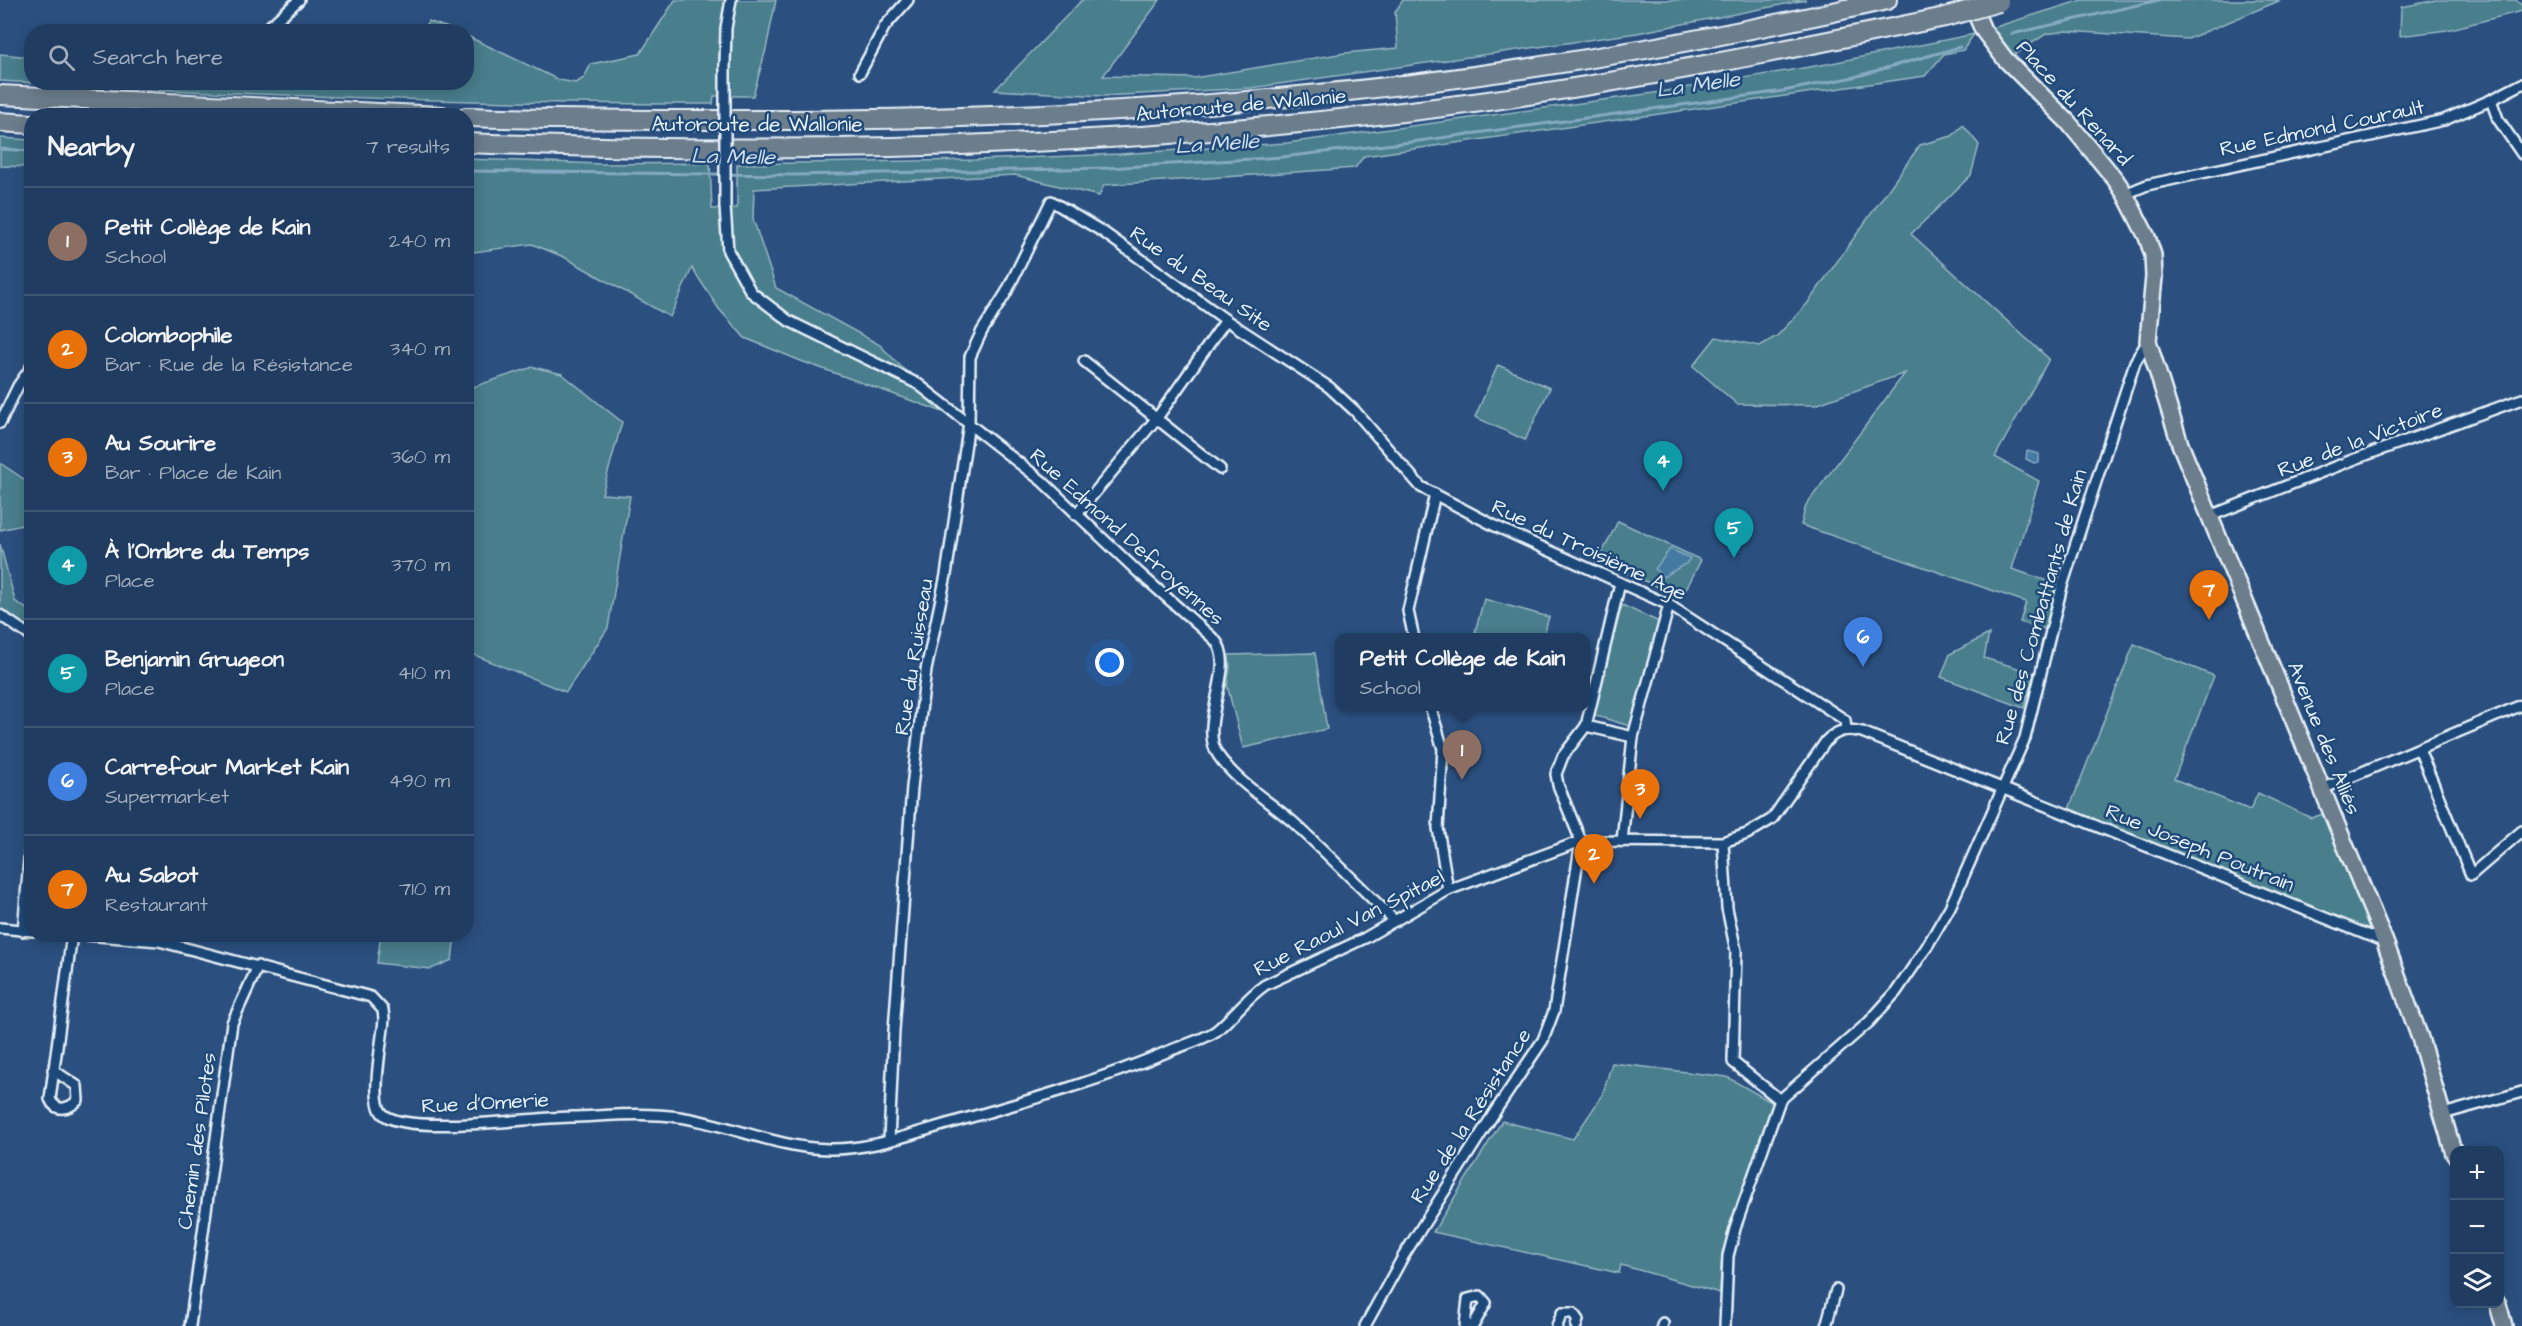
<!DOCTYPE html>
<html lang="en">
<head>
<meta charset="utf-8">
<style>
	body { margin:0; font-family:"Architects Daughter",sans-serif; background:#2d4769; color:#f1f3f6 }
	.controls { position:absolute; right:18px; bottom:18px; display:grid; overflow:hidden; border-radius:12px; box-shadow:0 3px 15px #0003 }
	.controls button { width:54px; height:54px; display:grid; place-items:center; padding:0; border:0; border-bottom:2px solid #3d5675; background:#203c60; color:#f1f3f6; font:30px sans-serif }
	.you { position:absolute; left:1110px; top:663px; width:21px; height:21px; margin:-15px; border:4px solid #fff; border-radius:50%; background:#1a73e8; box-shadow:0 0 0 9px #1a73e833 }
	.badge { display:grid; place-items:center; width:39px; height:39px; border-radius:50%; background:#ffd166; color:#fff; font-size:20px; font-weight:700 }
	.pin { position:absolute; translate:-50% -50px; filter:drop-shadow(0 2px 3px #0008) }
	.pin::after { content:''; position:absolute; top:32px; width:21px; height:18px; background:inherit; clip-path:polygon(0 0,100% 0,50% 100%) }
	.popup { position:absolute; left:1335px; top:633px; width:255px; height:78px; box-sizing:border-box; display:grid; place-content:center; border-radius:12px; background:#203c60; filter:drop-shadow(0 2px 4px #0005); font-size:20px; white-space:nowrap; color:#a2adbd }
	.popup b { font-size:22px; color:#f1f3f6 }
	.popup::after { content:''; position:absolute; left:50%; top:100%; margin-left:-12px; border:12px solid transparent; border-top-color:#203c60 }
	.list { margin:0; padding:0; list-style:none }
	h2 { display:flex; justify-content:space-between; align-items:center; height:78px; margin:0; padding:0 24px; font-size:26px }
	h2 small { font-size:20px; font-weight:400; color:#a2adbd }
	.list li { display:grid; grid-template-columns:39px 1fr auto; gap:18px; align-items:center; box-sizing:border-box; height:108px; padding:0 24px; border-top:2px solid #3d5675 }
	.list b { display:block; font-size:22px; white-space:nowrap }
	.list p { margin:0; font-size:20px; white-space:nowrap; color:#a2adbd }
	.list em { font-size:20px; font-style:normal; color:#a2adbd }
	.icon { flex:none; width:33px; height:33px; fill:none; stroke:currentColor; stroke-width:2; stroke-linecap:round; stroke-linejoin:round }
	.map { position:relative; flex:none; width:2522px; height:1326px; overflow:hidden }
	.search { position:absolute; background:#203c60; box-shadow:0 3px 15px #0003; left:24px; top:24px; width:450px; height:66px; display:flex; align-items:center; gap:15px; box-sizing:border-box; padding:0 21px; border-radius:24px; color:#a2adbd; font-size:22px }
	.panel { position:absolute; background:#203c60; box-shadow:0 3px 15px #0003; left:24px; top:108px; width:450px; height:834px; border-radius:24px }
	.map>svg:first-child { display:block }
	.green { fill:#487e8c; stroke:#98b8c2; stroke-width:1.5 }
	.water { fill:#447aa0; stroke:#86aac3; stroke-width:1.5 }
	.lines { fill:none; stroke-linecap:round; stroke-linejoin:round }
	.stream { stroke:#86aac3; stroke-width:3 }
	.minor-casing { stroke:#e8f1f8; stroke-width:14 }
	.primary-casing { stroke:#e8f1f8; stroke-width:20 }
	.motorway-casing { stroke:#e8f1f8; stroke-width:22 }
	.minor { stroke:#1f4a7a; stroke-width:9 }
	.primary { stroke:#6c7d8c; stroke-width:15 }
	.motorway { stroke:#6c7d8c; stroke-width:18 }
	.minor-bridge-casing { stroke:#e8f1f8; stroke-width:14; stroke-linecap:butt }
	.motorway-bridge-casing { stroke:#e8f1f8; stroke-width:22; stroke-linecap:butt }
	.minor-bridge { stroke:#1f4a7a; stroke-width:9 }
	.motorway-bridge { stroke:#6c7d8c; stroke-width:18 }
	.labels { text-anchor:middle; dominant-baseline:central; stroke-width:5; stroke-linejoin:round; paint-order:stroke }
	.street-label { font-size:21px; fill:#e8f1f8; stroke:#1f4a7a }
	.water-label { font-size:22px; font-style:italic; fill:#cfdfeb; stroke:#1f4a7a }
</style>
</head>
<body>
<div class="map">
<svg width="2522" height="1326" viewBox="0 0 2522 1326">
	<rect width="100%" height="100%" fill="#2b5080"/>
	<filter id="ink" filterUnits="userSpaceOnUse"><feTurbulence type="fractalNoise" baseFrequency=".0167" numOctaves="2"/><feDisplacementMap in="SourceGraphic" scale="12" xChannelSelector="R" yChannelSelector="G"/><feConvolveMatrix kernelMatrix="1 2 1 2 8 2 1 2 1" color-interpolation-filters="sRGB"/></filter>
	<g filter="url(#ink)">
		<g class="green">
			<path d="M675 0H776L766 49 753 96H714L713 104C475 104 238 95 0 81V54L31 57 32 82H260L342 87 344 82H466L467 36 559 80 576 83 584 78 591 64 640 54Z"/>
			<path d="M1082 0H1160L1103 76 1194 78 1345 53 1398 48 1395 12 1403 0H1806L1637 33 1251 88 1103 96 995 90Z"/>
			<path d="M2082 0H2281L2188 39 2066 31 2046 34 2009 58 1989 29Z"/>
			<path d="M2436 0H2516L2522 6V11L2447 30 2400 36 2401 7Z"/>
			<path d="M428 21 457 31H424Z"/>
			<path d="M1974 34 1963 50 1944 54 1925 76 1364 156 1355 168 1104 185 1099 196 1015 175 754 189 753 219 776 288 880 345 946 413 801 361 745 338 719 309 692 268 670 317 564 257 532 244 467 253V159L601 164 710 163 712 209 737 208V164L975 160 1120 154 1287 143 1654 93 1827 64Z"/>
			<path d="M1963 125 1979 145 1971 175 1911 234 2049 359 1995 457 2039 481 2012 569 2062 586 2052 631 2020 622 2026 602 1801 525 1806 505 1905 373 1815 405 1737 404 1693 366 1716 337 1760 346 1777 336 1807 304 1920 145 1952 136Z"/>
			<path d="M0 138 31 140V167L0 166Z"/>
			<path d="M1498 365 1550 388 1525 440 1475 417Z"/>
			<path d="M533 367 562 374 622 422 602 494 630 496 608 628 566 692 467 652V389Z"/>
			<path d="M0 463 31 484V523L0 530Z"/>
			<path d="M1618 521 1701 560 1682 597 1598 561Z"/>
			<path d="M0 544 15 601 31 612V631L0 608Z"/>
			<path d="M1484 599 1549 617 1543 637H1494L1475 632Z"/>
			<path d="M1622 605 1659 622 1630 726 1593 715Z"/>
			<path d="M1989 634 1984 658 2034 673 2024 708 1941 677 1950 654Z"/>
			<path d="M2134 644 2214 676 2174 779 2250 810 2258 793 2311 818 2323 814 2372 931 2069 809Z"/>
			<path d="M1315 653 1327 729 1243 748 1227 685 1230 668 1229 655Z"/>
			<path d="M381 935H455L452 960 431 969 377 963Z"/>
			<path d="M1612 1063 1727 1077 1773 1103 1722 1254 1720 1293 1621 1265 1619 1273 1433 1232 1502 1121 1573 1139 1602 1096Z"/>
		</g>
		<g class="water">
			<path d="M2027 451 2039 454V462L2034 463 2026 459Z"/>
			<path d="M1670 549 1690 558 1687 563 1663 577 1655 569Z"/>
		</g>
		<g class="lines">
			<g class="stream">
				<path d="M2012 34 2159 0"/>
				<path d="M0 149 32 151"/>
				<path d="M466 171 795 175 1108 168 1282 157 1411 142 1783 91 1854 77 1960 47"/>
			</g>
			<defs>
				<g id="minor">
					<path d="M263 32 299 0"/>
					<path d="M725 65 726 28 731 0"/>
					<path d="M860 73 885 26 908 0"/>
					<path d="M2491 100 2498 119 2522 154"/>
					<path d="M2125 194 2147 185 2444 120 2491 100 2522 84"/>
					<path d="M725 206 728 251 751 292 789 321 918 384 1042 481 1138 572 1215 640C1238 666 1197 724 1218 755 1236 782 1269 801 1293 822 1328 854 1361 888 1395 921"/>
					<path d="M1084 361 1220 469"/>
					<path d="M0 423 18 386 32 366"/>
					<path d="M1076 515 1157 418 1226 320"/>
					<path d="M2210 516 2355 459 2522 399"/>
					<path d="M0 615 32 637"/>
					<path d="M1414 638 1408 611 1435 494"/>
					<path d="M1430 706 1443 749 1438 828 1448 890"/>
					<path d="M1586 726 1633 737"/>
					<path d="M2419 749 2471 875 2522 831"/>
					<path d="M2322 789 2522 705"/>
					<path d="M1581 841 1558 785 1556 774 1563 756 1586 726 1620 583"/>
					<path d="M1622 841 1633 737 1669 605"/>
					<path d="M1723 842 1727 908 1736 951 1733 1062 1780 1100"/>
					<path d="M0 928 32 931"/>
					<path d="M23 931 32 825"/>
					<path d="M73 934 159 941 371 997 383 1010 384 1019C383 1038 369 1101 383 1114 407 1136 535 1117 571 1117 606 1116 643 1112 679 1117 729 1124 777 1148 829 1149 872 1150 913 1133 954 1122 1027 1101 1099 1081 1169 1051 1183 1045 1203 1040 1216 1031 1233 1017 1246 998 1265 985L1365 938 1448 890 1565 847 1581 841 1723 842 1747 834 1772 819 1826 741C1837 730 1847 728 1862 732L2385 942"/>
					<path d="M53 1070 77 1086 78 1100C69 1109 56 1113 50 1099L72 934"/>
					<path d="M2443 1114 2522 1092"/>
					<path d="M889 1140 894 1030 912 787 926 670 946 575 969 423 970 357 982 331 1006 293 1051 201 1103 232 1226 320 1329 387 1355 411 1421 487 1495 526 1669 605 1845 720 1846 730"/>
					<path d="M190 1326 232 1023 258 966"/>
					<path d="M1365 1326 1404 1255 1498 1107 1543 1040 1554 1011 1581 841"/>
					<path d="M1465 1326 1468 1299 1480 1296 1486 1303 1473 1326"/>
					<path d="M1557 1326 1562 1313H1573L1578 1320 1576 1326"/>
					<path d="M1662 1326 1663 1323"/>
					<path d="M1725 1326 1728 1256 1736 1225 1780 1100 1869 1022 1896 992 1926 948 1950 907 2025 738 2062 586 2135 362 2148 341"/>
					<path d="M1826 1326 1836 1290"/>
				</g>
				<g id="primary">
					<path d="M1970 0 1983 30 2005 59 2068 122 2115 179 2125 194 2147 237 2153 255 2154 277 2148 341 2180 444 2385 942 2420 1038 2454 1154"/>
					<path d="M2498 1304 2504 1326"/>
				</g>
				<g id="motorway">
					<path d="M0 95 442 116"/>
					<path d="M466 117C562 120 658 120 754 120 936 120 1118 114 1299 96 1496 78 1694 44 1887 0"/>
					<path d="M0 122 32 124"/>
					<path d="M466 143C805 156 1146 148 1481 102 1637 80 1791 49 1945 17"/>
				</g>
			</defs>
			<use href="#minor" class="minor-casing"/>
			<use href="#primary" class="primary-casing"/>
			<use href="#motorway" class="motorway-casing"/>
			<use href="#minor" class="minor"/>
			<use href="#primary" class="primary"/>
			<use href="#motorway" class="motorway"/>
			<defs>
				<path id="minor-bridge" d="M725 206V65"/>
				<path id="motorway-bridge" d="M1945 17 1999 2"/>
			</defs>
			<use href="#minor-bridge" class="minor-bridge-casing"/>
			<use href="#motorway-bridge" class="motorway-bridge-casing"/>
			<use href="#minor-bridge" class="minor-bridge"/>
			<use href="#motorway-bridge" class="motorway-bridge"/>
		</g>
	</g>
	<g class="labels">
		<g class="street-label">
			<text transform="translate(2074 103) rotate(48)">Place du Renard</text>
			<text transform="translate(1241 105) rotate(-5)">Autoroute de Wallonie</text>
			<text x="757" y="124">Autoroute de Wallonie</text>
			<text transform="translate(2322 128) rotate(-12)">Rue Edmond Courault</text>
			<text transform="translate(1201 279) rotate(35)">Rue du Beau Site</text>
			<text transform="translate(2360 440) rotate(-21)">Rue de la Victoire</text>
			<text transform="translate(1127 537) rotate(42)">Rue Edmond Defroyennes</text>
			<text transform="translate(1589 550) rotate(25)">Rue du Troisième Age</text>
			<text transform="translate(2041 607) rotate(-74)">Rue des Combattants de Kain</text>
			<text transform="translate(914 657) rotate(-81)">Rue du Ruisseau</text>
			<text transform="translate(2324 738) rotate(68)">Avenue des Alliés</text>
			<text transform="translate(2200 848) rotate(22)">Rue Joseph Poutrain</text>
			<text transform="translate(1349 923) rotate(-27)">Rue Raoul Van Spitael</text>
			<text transform="translate(485 1103) rotate(-3)">Rue d'Omerie</text>
			<text transform="translate(1471 1116) rotate(-57)">Rue de la Résistance</text>
			<text transform="translate(197 1141) rotate(-82)">Chemin des Pilotes</text>
		</g>
		<g class="water-label">
			<text transform="translate(1698 85) rotate(-8)">La Melle</text>
			<text transform="translate(1217 144) rotate(-4)">La Melle</text>
			<text transform="translate(733 157) rotate(1)">La Melle</text>
		</g>
	</g>
</svg>
<div class="controls">
<button>+</button>
<button>−</button>
<button><svg class="icon" aria-label="layers" viewBox="0 0 24 24"><path d="M12 4l9 5-9 5-9-5zM3 14l9 5 9-5"/></svg></button>
</div>
<div class="you"></div>
<div class="pin badge" style="left:1462px;top:780px;background:#8d6e63">1</div>
<div class="popup"><b>Petit Collège de Kain</b>School</div>
<div class="pin badge" style="left:1594px;top:884px;background:#e8710a">2</div>
<div class="pin badge" style="left:1640px;top:819px;background:#e8710a">3</div>
<div class="pin badge" style="left:1663px;top:491px;background:#0f9aa8">4</div>
<div class="pin badge" style="left:1734px;top:558px;background:#0f9aa8">5</div>
<div class="pin badge" style="left:1863px;top:667px;background:#3f7fe0">6</div>
<div class="pin badge" style="left:2209px;top:620px;background:#e8710a">7</div>
<div class="search"><svg class="icon" aria-label="search" viewBox="0 0 24 24"><circle cx="10" cy="10" r="6"/><path d="M15 15l6 6"/></svg>Search here</div>
<section class="panel">
<h2>Nearby<small>7 results</small></h2>
<ul class="list">
<li><span class="badge" style="background:#8d6e63">1</span><div><b>Petit Collège de Kain</b><p>School</p></div><em>240 m</em></li>
<li><span class="badge" style="background:#e8710a">2</span><div><b>Colombophile</b><p>Bar · Rue de la Résistance</p></div><em>340 m</em></li>
<li><span class="badge" style="background:#e8710a">3</span><div><b>Au Sourire</b><p>Bar · Place de Kain</p></div><em>360 m</em></li>
<li><span class="badge" style="background:#0f9aa8">4</span><div><b>À l'Ombre du Temps</b><p>Place</p></div><em>370 m</em></li>
<li><span class="badge" style="background:#0f9aa8">5</span><div><b>Benjamin Grugeon</b><p>Place</p></div><em>410 m</em></li>
<li><span class="badge" style="background:#3f7fe0">6</span><div><b>Carrefour Market Kain</b><p>Supermarket</p></div><em>490 m</em></li>
<li><span class="badge" style="background:#e8710a">7</span><div><b>Au Sabot</b><p>Restaurant</p></div><em>710 m</em></li>
</ul>
</section>
</div>
</body>
</html>
